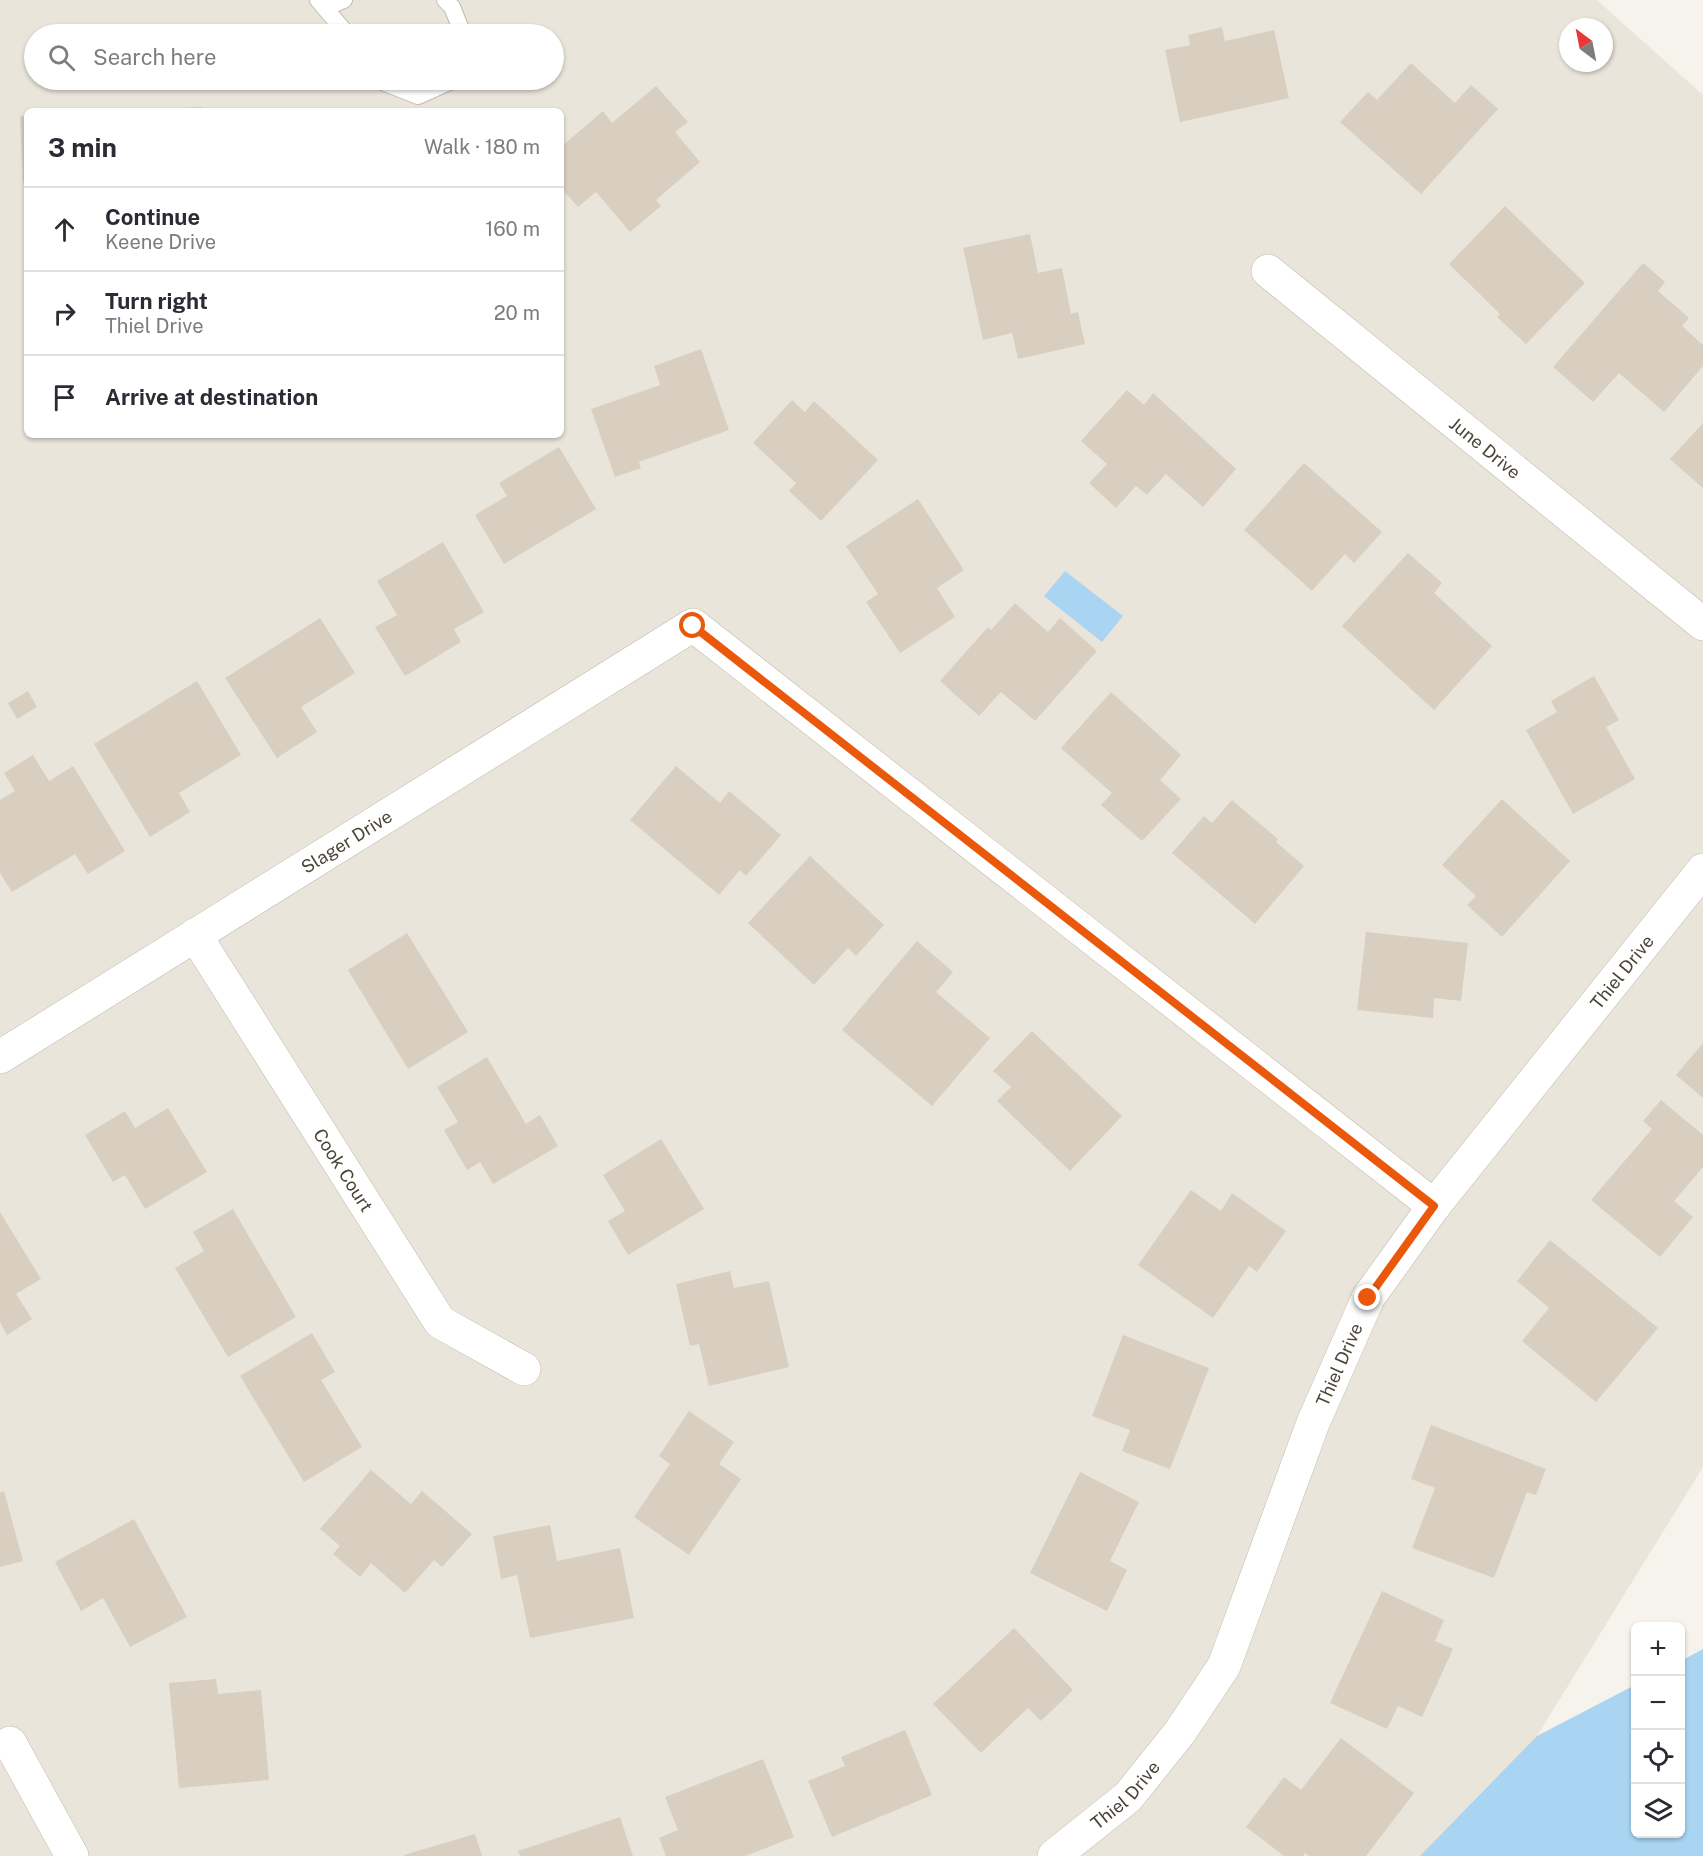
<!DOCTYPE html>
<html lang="en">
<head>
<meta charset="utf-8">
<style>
	body { margin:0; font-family:"Public Sans",sans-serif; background:#f2f2f3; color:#2b2b33 }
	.controls { position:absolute; right:18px; bottom:18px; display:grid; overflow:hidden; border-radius:9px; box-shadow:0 2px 4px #0004 }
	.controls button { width:54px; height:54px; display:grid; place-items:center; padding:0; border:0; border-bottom:2px solid #e1e1e2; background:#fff; color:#2b2b33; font:30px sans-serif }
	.compass { position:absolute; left:1559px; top:18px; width:54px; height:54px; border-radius:50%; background:#fff; box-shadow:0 2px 4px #0004; rotate:328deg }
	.stop { position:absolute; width:18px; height:18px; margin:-14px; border:4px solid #ea580c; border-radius:50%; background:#fff }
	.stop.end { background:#ea580c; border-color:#fff; box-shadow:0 2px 6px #0008 }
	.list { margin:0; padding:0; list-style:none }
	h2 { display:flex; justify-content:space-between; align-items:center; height:78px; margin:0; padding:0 24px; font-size:26px }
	h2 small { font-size:20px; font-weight:400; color:#7c7c81 }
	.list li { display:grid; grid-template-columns:39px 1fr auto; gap:18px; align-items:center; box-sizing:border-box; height:84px; padding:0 24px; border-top:2px solid #e1e1e2 }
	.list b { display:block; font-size:22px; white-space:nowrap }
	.list p { margin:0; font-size:20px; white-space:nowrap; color:#7c7c81 }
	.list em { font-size:20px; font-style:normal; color:#7c7c81 }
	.icon { flex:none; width:33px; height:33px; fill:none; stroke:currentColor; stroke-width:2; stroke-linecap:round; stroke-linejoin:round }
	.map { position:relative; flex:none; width:1703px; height:1856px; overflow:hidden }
	.search { position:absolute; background:#fff; box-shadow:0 2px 4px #0004; left:24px; top:24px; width:540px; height:66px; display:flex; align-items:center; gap:15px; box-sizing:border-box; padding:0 21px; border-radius:33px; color:#7c7c81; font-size:22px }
	.panel { position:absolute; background:#fff; box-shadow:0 2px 4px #0004; left:24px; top:108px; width:540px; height:330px; border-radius:9px }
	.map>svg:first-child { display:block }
	.residential { fill:#eae5da; fill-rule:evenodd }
	.water { fill:#a9d4f2 }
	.building { fill:#d8cfc1 }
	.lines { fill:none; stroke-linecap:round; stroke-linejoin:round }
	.lane-casing { stroke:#c2bbae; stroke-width:18 }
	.street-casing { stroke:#c2bbae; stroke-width:34 }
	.lane { stroke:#fff; stroke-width:16 }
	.street { stroke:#fff; stroke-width:33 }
	.route { stroke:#ea580c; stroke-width:8 }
	.labels { text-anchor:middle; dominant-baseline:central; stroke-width:6; stroke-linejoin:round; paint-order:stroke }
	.street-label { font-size:18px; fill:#4b4439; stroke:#fff }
</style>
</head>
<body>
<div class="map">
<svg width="1703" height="1856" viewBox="0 0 1703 1856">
	<rect width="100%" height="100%" fill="#f6f3ec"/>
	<path class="residential" d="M0 0H1597L1703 95V1467L1537 1736 1423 1856H0ZM1568 27H1604V63H1568ZM34 34H554V80H34ZM27 111H561V435H27Z"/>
	<g class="water">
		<path d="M1065 571 1123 616 1102 642 1044 596Z"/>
		<path d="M1703 1649V1856H1420L1537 1736 1635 1685 1636 1834H1680L1681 1661Z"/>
	</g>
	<g class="building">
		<path d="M1222 27 1225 41 1274 30 1289 98 1180 122 1165 50 1190 45 1188 35Z"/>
		<path d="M1411 63 1455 103 1471 85 1498 109 1421 194 1340 122 1368 92 1377 100Z"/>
		<path d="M656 86 688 122 675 132 700 162 656 200 661 206 630 232 596 192 578 207 561 188V147L603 111 612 123Z"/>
		<path d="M202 107 203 111H166V109Z"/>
		<path d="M20 116H27V183H23Z"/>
		<path d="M1505 206 1585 283 1526 344 1497 317 1500 314 1449 264Z"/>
		<path d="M1030 234 1038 273 1062 268 1071 314 1078 312 1085 344 1018 359 1012 333 983 340 963 248Z"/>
		<path d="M1643 263 1665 282 1658 291 1689 318 1682 326 1703 345V366L1664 412 1619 373 1593 402 1553 367Z"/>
		<path d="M701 349 729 430 639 462 641 468 615 477 591 409 660 385 654 366Z"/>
		<path d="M1127 390 1144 405 1153 393 1236 469 1203 507 1166 474 1147 495 1136 486 1116 508 1089 483 1107 464 1081 441Z"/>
		<path d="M792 400 805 412 814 401 878 460 821 521 789 491 796 483 753 443Z"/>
		<path d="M1703 423V488L1670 459Z"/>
		<path d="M559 447 596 509 504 564 475 515 507 496 499 483Z"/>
		<path d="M1304 463 1382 532 1354 563 1345 554 1312 591 1244 530Z"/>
		<path d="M918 499 964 570 937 588 955 617 900 653 866 602 878 594 846 546Z"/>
		<path d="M443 542 484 612 454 629 461 642 405 676 375 627 397 615 377 581Z"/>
		<path d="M1408 553 1442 583 1434 593 1492 646 1434 710 1342 626Z"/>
		<path d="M1015 603 1048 632 1060 618 1097 651 1035 721 1001 692 979 716 940 681 988 627 991 630Z"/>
		<path d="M320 618 355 673 301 707 317 732 277 758 225 678Z"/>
		<path d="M1594 676 1619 720 1606 727 1635 779 1573 814 1526 730 1557 712 1551 701Z"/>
		<path d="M197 681 241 755 179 793 190 812 150 837 94 744Z"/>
		<path d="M28 691 37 707 17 719 8 703Z"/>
		<path d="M1111 692 1181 755 1160 780 1181 799 1142 841 1101 805 1112 793 1061 748Z"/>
		<path d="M33 755 49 781 73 766 125 851 88 874 75 854 12 892 0 873V800L15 791 4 773Z"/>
		<path d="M676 766 720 803 729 791 781 835 746 876 740 870 719 895 630 820Z"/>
		<path d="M1502 799 1570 861 1502 937 1467 905 1476 896 1442 865Z"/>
		<path d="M1232 800 1278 839 1276 842 1304 866 1255 924 1172 853 1204 816 1212 823Z"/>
		<path d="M810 856 884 925 856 956 848 948 814 985 748 923Z"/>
		<path d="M1366 932 1468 943 1461 1001 1434 998 1433 1018 1357 1010Z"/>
		<path d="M407 933 468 1032 408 1069 348 970Z"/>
		<path d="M917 941 953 972 936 992 990 1038 932 1106 842 1030Z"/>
		<path d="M1032 1031 1122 1116 1070 1171 997 1101 1011 1087 993 1071Z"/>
		<path d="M1703 1043V1098L1676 1075Z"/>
		<path d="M487 1057 526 1124 540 1115 558 1146 493 1184 480 1162 467 1170 444 1130 458 1122 437 1087Z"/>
		<path d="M1661 1100 1703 1135V1167L1674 1201 1693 1217 1660 1257 1591 1200 1652 1129 1643 1121Z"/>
		<path d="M168 1108 207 1172 145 1209 125 1175 113 1182 85 1135 125 1111 135 1128Z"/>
		<path d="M661 1139 704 1209 628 1255 608 1221 625 1211 603 1175Z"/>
		<path d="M1191 1190 1221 1211 1232 1193 1286 1231 1257 1272 1249 1266 1213 1318 1138 1265Z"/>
		<path d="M233 1209 296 1317 228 1357 175 1268 204 1251 193 1232Z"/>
		<path d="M0 1212 41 1279 16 1294 32 1319 7 1335 0 1322Z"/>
		<path d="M1550 1240 1658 1328 1596 1402 1522 1341 1549 1308 1517 1281Z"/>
		<path d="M730 1271 734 1288 769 1281 789 1367 709 1386 699 1344 690 1346 676 1284Z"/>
		<path d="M312 1333 335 1372 321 1380 362 1447 304 1482 240 1376Z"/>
		<path d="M1123 1335 1209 1368 1170 1469 1122 1451 1130 1430 1092 1416Z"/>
		<path d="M689 1411 734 1442 719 1464 741 1479 689 1555 634 1517 670 1464 659 1456Z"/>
		<path d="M1431 1425 1546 1469 1536 1495 1527 1492 1494 1578 1412 1548 1435 1488 1411 1479Z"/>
		<path d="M371 1470 411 1504 422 1491 472 1534 442 1567 434 1560 405 1593 371 1563 360 1577 333 1554 340 1546 320 1529Z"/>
		<path d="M1080 1472 1139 1502 1110 1561 1127 1570 1107 1611 1030 1573Z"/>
		<path d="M4 1491 23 1561 0 1567V1493Z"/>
		<path d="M134 1519 187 1617 130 1647 103 1598 81 1611 55 1562Z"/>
		<path d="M550 1525 557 1561 620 1548 634 1618 530 1638 517 1575 501 1579 493 1536Z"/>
		<path d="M1382 1591 1444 1620 1435 1641 1453 1649 1422 1717 1398 1706 1387 1729 1330 1703Z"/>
		<path d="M1014 1628 1073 1690 1041 1721 1028 1708 981 1753 933 1704Z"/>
		<path d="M216 1679 218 1694 261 1690 269 1780 179 1788 169 1683Z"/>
		<path d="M905 1730 932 1795 832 1837 808 1781 845 1766 841 1757Z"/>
		<path d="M1341 1738 1414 1793 1366 1856H1309L1305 1853 1303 1856H1284L1246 1827 1284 1777 1301 1790Z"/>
		<path d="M763 1759 794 1837 745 1856H666L659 1838 678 1830 665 1797Z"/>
		<path d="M620 1817 633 1856H520L518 1851Z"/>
		<path d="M475 1834 482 1856H404V1855Z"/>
	</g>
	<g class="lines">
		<defs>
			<g id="lane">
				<path d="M318 0 347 34"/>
				<path d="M445 0 452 7 463 34"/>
				<path d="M325 8 344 0"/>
				<path d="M383 80 385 83 418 96 454 80"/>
			</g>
			<g id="street">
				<path id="s1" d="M1268 271 1703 624"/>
				<path id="s2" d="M195 935 440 1322 524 1369"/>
				<path id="s3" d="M0 1057 693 625 1434 1206"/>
				<path d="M10 1743 72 1856"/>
				<path id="s4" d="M1054 1856 1128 1797 1180 1732 1224 1666 1313 1423 1368 1298 1434 1206 1703 870"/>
			</g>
		</defs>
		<use href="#lane" class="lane-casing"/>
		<use href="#street" class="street-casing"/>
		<use href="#lane" class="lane"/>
		<use href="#street" class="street"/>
	</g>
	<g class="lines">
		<path class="route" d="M693 626 1434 1206 1368 1298"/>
	</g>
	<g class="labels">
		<g class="street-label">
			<text stroke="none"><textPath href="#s1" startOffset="280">June Drive</textPath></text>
			<text stroke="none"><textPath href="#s3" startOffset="408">Slager Drive</textPath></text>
			<text stroke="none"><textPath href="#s4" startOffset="1066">Thiel Drive</textPath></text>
			<text stroke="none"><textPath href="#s2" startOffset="278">Cook Court</textPath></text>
			<text stroke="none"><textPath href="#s4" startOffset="580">Thiel Drive</textPath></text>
			<text stroke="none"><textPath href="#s4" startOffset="94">Thiel Drive</textPath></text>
		</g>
	</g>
</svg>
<div class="controls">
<button>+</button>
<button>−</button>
<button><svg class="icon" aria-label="locate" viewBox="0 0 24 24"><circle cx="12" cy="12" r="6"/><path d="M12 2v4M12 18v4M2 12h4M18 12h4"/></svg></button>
<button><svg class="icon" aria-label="layers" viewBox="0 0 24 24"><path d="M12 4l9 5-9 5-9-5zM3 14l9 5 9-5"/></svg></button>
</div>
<svg class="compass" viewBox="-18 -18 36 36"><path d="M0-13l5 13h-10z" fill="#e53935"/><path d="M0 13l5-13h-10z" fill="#7c7c81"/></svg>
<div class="stop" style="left:693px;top:626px"></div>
<div class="stop end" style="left:1368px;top:1298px"></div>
<div class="search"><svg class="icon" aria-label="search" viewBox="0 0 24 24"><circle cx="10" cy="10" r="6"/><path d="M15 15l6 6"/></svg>Search here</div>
<section class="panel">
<h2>3 min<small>Walk · 180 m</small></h2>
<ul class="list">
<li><svg class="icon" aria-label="ahead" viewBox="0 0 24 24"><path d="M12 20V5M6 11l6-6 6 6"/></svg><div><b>Continue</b><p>Keene Drive</p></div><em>160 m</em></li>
<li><svg class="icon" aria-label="right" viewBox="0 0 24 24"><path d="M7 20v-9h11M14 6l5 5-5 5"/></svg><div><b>Turn right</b><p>Thiel Drive</p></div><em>20 m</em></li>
<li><svg class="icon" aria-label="arrive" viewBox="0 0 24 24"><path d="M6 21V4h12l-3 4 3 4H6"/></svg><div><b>Arrive at destination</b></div></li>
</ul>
</section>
</div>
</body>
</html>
